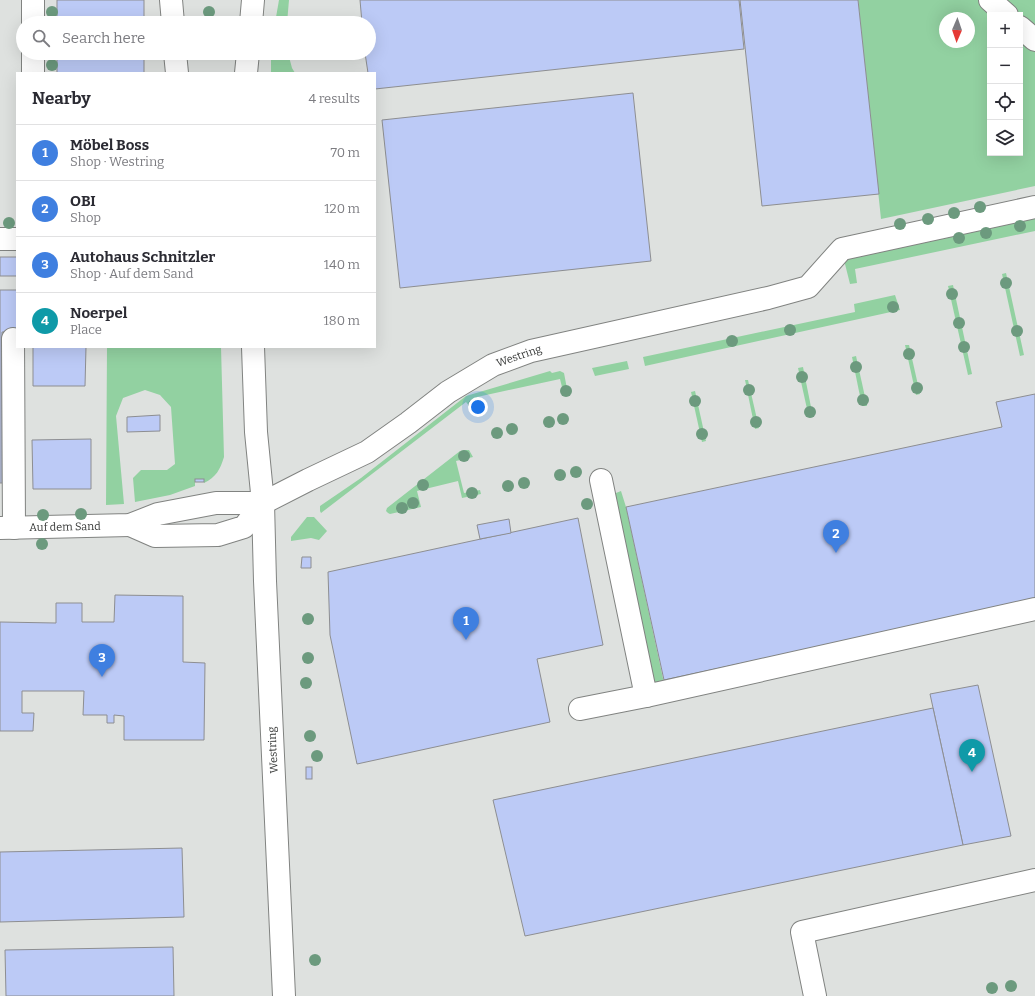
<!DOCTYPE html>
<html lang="en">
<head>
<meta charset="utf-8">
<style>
	body { margin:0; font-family:Bitter,serif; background:#f2f2f3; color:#2b2b33 }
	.controls { position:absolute; right:12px; top:12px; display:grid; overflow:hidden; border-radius:0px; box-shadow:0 4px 16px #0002 }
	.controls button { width:36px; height:36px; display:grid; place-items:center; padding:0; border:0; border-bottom:1px solid #e1e1e2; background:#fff; color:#2b2b33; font:20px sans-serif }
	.compass { position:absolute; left:939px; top:12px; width:36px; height:36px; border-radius:50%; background:#fff; box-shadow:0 4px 16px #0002; rotate:182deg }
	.you { position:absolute; left:478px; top:407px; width:14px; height:14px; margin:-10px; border:3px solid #fff; border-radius:50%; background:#1a73e8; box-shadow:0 0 0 6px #1a73e833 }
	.badge { display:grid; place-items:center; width:26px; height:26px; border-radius:50%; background:#576fe5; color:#fff; font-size:13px; font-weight:700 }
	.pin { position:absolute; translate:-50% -33px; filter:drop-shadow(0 1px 2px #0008) }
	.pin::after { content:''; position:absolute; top:21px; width:14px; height:12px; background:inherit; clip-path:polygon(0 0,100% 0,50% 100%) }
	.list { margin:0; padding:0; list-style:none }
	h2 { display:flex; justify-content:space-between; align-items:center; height:52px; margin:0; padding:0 16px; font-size:17px }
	h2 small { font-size:13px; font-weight:400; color:#7c7c81 }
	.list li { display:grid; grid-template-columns:26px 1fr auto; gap:12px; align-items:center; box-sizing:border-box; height:56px; padding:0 16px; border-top:1px solid #e1e1e2 }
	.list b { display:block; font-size:15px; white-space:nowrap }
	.list p { margin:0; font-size:13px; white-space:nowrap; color:#7c7c81 }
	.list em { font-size:13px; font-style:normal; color:#7c7c81 }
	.icon { flex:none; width:22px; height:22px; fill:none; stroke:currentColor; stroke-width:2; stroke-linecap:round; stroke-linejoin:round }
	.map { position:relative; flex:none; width:1035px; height:996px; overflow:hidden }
	.search { position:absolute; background:#fff; box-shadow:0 4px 16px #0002; left:16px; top:16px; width:360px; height:44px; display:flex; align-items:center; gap:10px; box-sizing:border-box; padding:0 14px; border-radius:22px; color:#7c7c81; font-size:15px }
	.panel { position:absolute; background:#fff; box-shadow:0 4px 16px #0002; left:16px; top:72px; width:360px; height:276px; border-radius:0px }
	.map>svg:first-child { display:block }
	.green { fill:#92d1a1; fill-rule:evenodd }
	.building { fill:#bccaf6; stroke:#8d8e91 }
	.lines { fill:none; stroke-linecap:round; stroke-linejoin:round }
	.minor-casing { stroke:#818381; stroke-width:24 }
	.major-casing { stroke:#818381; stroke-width:24 }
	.minor { stroke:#fff; stroke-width:22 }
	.major { stroke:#fff; stroke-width:22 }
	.tree { fill:#6c9a7e }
	.labels { text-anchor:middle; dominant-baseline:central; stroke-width:4; stroke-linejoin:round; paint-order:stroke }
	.street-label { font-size:11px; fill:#353736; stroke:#fff }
</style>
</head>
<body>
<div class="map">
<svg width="1035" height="996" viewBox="0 0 1035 996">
	<rect width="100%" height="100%" fill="#dee1df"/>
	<g class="green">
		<path d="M279 0H289L287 23H275Z"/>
		<path d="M858 0H982L999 15H990V153H1020V34L1035 48V186L881 219ZM945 18H969V42H945Z"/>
		<path d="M997 0H1035V33L1020 20V15H1014Z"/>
		<path d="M271 53H288L292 68 295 73H271Z"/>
		<path d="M1035 214V231L855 269 857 283 850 284 843 256Z"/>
		<path d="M1006 273 1024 355 1020 356 1002 274Z"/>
		<path d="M953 285 972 374 968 375 948 286Z"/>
		<path d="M895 295 900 310 645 366 643 357 855 312 854 304Z"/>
		<path d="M905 345H909L920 394 916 395Z"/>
		<path d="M107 347H221L224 457C220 470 216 477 204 483V479H195V486L170 495 135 502 133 478 141 470H167L175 464 171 407 160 395 145 390 123 398 116 416 124 504 106 505Z"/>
		<path d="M856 356 867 406H862L852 357Z"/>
		<path d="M627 361 629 369 595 376 592 368Z"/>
		<path d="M803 367 813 417 809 418 798 368Z"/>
		<path d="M550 371 552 373 560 371 564 373 568 394 564 395 560 379 477 397 481 413 476 415 466 402 321 513 320 511V506L361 478 466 396Z"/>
		<path d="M745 380H748L759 428 755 429Z"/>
		<path d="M695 391 706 441 702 442 691 392Z"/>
		<path d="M466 450H469L473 457 456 461 464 493 480 490 481 494 462 498 458 481 417 491 421 507 390 514 388 513 386 511 387 508 460 451Z"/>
		<path d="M621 491 626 507 664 683H656L653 680 613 497 616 493Z"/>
		<path d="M307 517H314L327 531 319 540 311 538 291 541V537Z"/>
	</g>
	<g class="building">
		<rect x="57" y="0" width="87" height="23"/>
		<path d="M360 0H739L744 49 375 89V73H368L365 53H369V23H362Z"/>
		<path d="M740 0H858L879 194 762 206Z"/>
		<rect x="57" y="53" width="87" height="20"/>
		<path d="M633 93 651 261 400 288 382 120Z"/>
		<rect x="0" y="257" width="17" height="19"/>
		<path d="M0 290H17V332H2V483H0Z"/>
		<path d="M33 347H86L85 386H33Z"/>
		<path d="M1035 394V600L664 680 626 507 1002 427 996 402Z"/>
		<path d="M160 415V431L127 432V417Z"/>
		<path d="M91 439V489H33L32 440Z"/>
		<rect x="195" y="479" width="9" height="3"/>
		<path d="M578 518 603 645 537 659 550 722 357 764 330 635 328 572Z"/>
		<path d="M509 519 511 533 480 539 477 525Z"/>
		<path d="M302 557H311V568H301Z"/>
		<path d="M115 595 183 596V662L205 663 204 740H124V716L114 715V723H107V715H83L84 691H22V713H34L33 731H0V622L56 623V603H82V622H114Z"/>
		<path d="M978 685 1011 836 963 845 930 694Z"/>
		<path d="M933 708 963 845 525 936 493 800Z"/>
		<rect x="306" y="767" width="6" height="12"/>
		<path d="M182 848 184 917 0 922V852Z"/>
		<path d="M173 947 174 996H6L5 950Z"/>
	</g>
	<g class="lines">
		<defs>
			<g id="minor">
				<path d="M171 0 173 23"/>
				<path d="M990 0 1007 15"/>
				<path d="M33 23V0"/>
				<path d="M1020 27 1035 40"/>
				<path d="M175 53 177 73"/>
				<path d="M33 73V53"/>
				<path d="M0 239H17"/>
				<path d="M13 339 14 528"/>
				<path d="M601 480 646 696 1035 609"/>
				<path d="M130 525 155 536 218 535 244 527 263 503 308 480 367 452 408 423 448 392 493 365 531 351 768 298 808 287 842 249 1035 207"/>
				<path d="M0 528 130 525 158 514 216 503H263"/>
				<path d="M580 709 646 696"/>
				<path d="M815 996 802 932 1035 880"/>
			</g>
			<g id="major">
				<path d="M251 23 253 0"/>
				<path d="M246 73 248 53"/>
				<path d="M253 347 256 432 263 503 265 581 284 996"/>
			</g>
		</defs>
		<use href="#minor" class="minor-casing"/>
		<use href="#major" class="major-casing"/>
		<use href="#minor" class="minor"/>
		<use href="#major" class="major"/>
	</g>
	<g class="tree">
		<circle cx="52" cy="12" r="6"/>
		<circle cx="209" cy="12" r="6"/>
		<circle cx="52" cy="65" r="6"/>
		<circle cx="980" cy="207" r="6"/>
		<circle cx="954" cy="213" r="6"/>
		<circle cx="928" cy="219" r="6"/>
		<circle cx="9" cy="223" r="6"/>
		<circle cx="900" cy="224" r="6"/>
		<circle cx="1020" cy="226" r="6"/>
		<circle cx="986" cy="233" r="6"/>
		<circle cx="959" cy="238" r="6"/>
		<circle cx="1006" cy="283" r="6"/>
		<circle cx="952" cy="294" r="6"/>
		<circle cx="893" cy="307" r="6"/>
		<circle cx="959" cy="323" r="6"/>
		<circle cx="790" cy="330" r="6"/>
		<circle cx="1017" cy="331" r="6"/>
		<circle cx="732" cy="341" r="6"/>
		<circle cx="964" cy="347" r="6"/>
		<circle cx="909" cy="354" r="6"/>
		<circle cx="856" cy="367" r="6"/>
		<circle cx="802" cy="377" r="6"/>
		<circle cx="917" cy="388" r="6"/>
		<circle cx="749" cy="390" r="6"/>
		<circle cx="566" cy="391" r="6"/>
		<circle cx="863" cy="400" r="6"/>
		<circle cx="695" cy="401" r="6"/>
		<circle cx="474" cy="405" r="6"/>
		<circle cx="810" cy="412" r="6"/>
		<circle cx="563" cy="419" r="6"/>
		<circle cx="549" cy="422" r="6"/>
		<circle cx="756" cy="422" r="6"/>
		<circle cx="512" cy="429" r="6"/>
		<circle cx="497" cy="433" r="6"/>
		<circle cx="702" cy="434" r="6"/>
		<circle cx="464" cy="456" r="6"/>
		<circle cx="576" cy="472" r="6"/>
		<circle cx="560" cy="475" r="6"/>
		<circle cx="524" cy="483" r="6"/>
		<circle cx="423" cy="485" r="6"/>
		<circle cx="508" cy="486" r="6"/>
		<circle cx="472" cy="493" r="6"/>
		<circle cx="413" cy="503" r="6"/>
		<circle cx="587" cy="504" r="6"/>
		<circle cx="402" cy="508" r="6"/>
		<circle cx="81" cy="514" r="6"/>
		<circle cx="43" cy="515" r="6"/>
		<circle cx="42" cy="544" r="6"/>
		<circle cx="308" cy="619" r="6"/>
		<circle cx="308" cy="658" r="6"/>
		<circle cx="306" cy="683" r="6"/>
		<circle cx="310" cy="736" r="6"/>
		<circle cx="317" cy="756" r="6"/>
		<circle cx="315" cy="960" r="6"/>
		<circle cx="1011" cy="986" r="6"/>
		<circle cx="992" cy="988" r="6"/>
	</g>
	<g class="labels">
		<g class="street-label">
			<text transform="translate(519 356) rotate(-19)">Westring</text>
			<text transform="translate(65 527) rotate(-1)">Auf dem Sand</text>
			<text transform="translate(273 750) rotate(-93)">Westring</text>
		</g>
	</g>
</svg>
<div class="controls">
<button>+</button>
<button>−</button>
<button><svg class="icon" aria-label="locate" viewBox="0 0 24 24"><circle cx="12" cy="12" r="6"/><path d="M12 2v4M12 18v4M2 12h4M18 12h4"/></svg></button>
<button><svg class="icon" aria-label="layers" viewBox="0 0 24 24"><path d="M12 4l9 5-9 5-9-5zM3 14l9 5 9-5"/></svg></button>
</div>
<svg class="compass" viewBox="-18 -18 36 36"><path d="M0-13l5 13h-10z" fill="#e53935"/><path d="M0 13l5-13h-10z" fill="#7c7c81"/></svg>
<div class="you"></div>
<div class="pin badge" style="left:466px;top:640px;background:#3f7fe0">1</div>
<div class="pin badge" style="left:836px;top:553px;background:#3f7fe0">2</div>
<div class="pin badge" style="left:102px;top:677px;background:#3f7fe0">3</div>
<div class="pin badge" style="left:972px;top:772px;background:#0f9aa8">4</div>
<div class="search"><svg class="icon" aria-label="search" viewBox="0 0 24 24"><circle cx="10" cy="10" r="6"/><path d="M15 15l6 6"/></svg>Search here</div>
<section class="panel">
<h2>Nearby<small>4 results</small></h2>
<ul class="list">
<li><span class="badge" style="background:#3f7fe0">1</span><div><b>Möbel Boss</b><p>Shop · Westring</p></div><em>70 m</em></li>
<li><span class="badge" style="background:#3f7fe0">2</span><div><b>OBI</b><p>Shop</p></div><em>120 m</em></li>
<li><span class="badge" style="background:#3f7fe0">3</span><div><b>Autohaus Schnitzler</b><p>Shop · Auf dem Sand</p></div><em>140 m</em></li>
<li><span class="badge" style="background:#0f9aa8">4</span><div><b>Noerpel</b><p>Place</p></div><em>180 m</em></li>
</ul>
</section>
</div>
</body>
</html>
